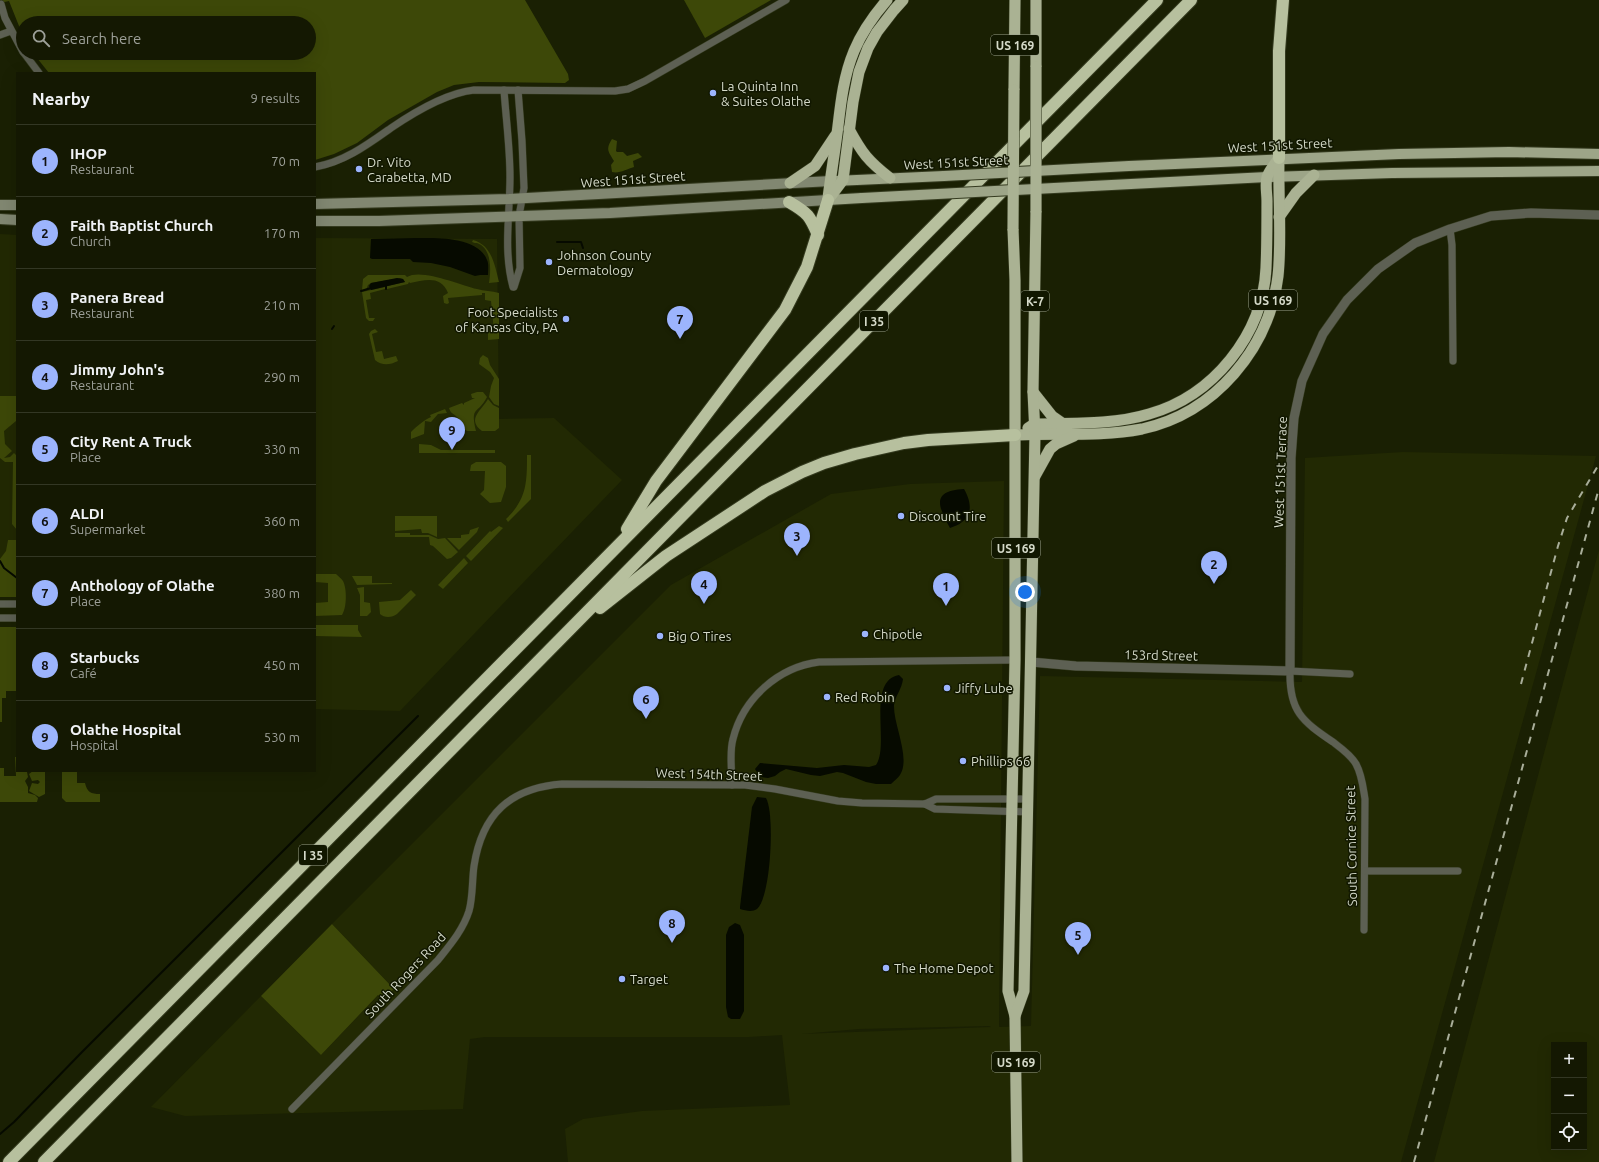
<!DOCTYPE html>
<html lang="en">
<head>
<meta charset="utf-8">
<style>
	body { margin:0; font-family:Ubuntu,sans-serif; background:#1d210c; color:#f1f3f6 }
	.controls { position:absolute; right:12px; bottom:12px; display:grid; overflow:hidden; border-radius:0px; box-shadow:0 4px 16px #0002 }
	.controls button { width:36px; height:36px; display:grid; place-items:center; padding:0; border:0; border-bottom:1px solid #333724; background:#141802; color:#f1f3f6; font:20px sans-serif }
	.you { position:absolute; left:1025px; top:592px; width:14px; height:14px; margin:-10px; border:3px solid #fff; border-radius:50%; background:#1a73e8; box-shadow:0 0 0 6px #1a73e833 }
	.badge { display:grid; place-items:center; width:26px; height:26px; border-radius:50%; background:#9cb4fd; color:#111; font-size:13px; font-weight:700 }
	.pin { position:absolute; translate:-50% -33px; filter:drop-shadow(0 1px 2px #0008) }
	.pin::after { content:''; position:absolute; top:21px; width:14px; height:12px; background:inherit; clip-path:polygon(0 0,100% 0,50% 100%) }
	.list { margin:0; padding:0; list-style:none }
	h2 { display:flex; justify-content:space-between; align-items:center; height:52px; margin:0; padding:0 16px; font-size:17px }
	h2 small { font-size:13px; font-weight:400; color:#9da099 }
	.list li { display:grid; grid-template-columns:26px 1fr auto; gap:12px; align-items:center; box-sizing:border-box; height:72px; padding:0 16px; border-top:1px solid #333724 }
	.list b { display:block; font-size:15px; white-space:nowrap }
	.list p { margin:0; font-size:13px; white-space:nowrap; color:#9da099 }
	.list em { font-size:13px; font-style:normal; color:#9da099 }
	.icon { flex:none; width:22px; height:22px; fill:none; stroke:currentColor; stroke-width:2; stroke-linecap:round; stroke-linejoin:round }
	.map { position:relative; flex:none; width:1599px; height:1162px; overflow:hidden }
	.search { position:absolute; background:#141802; box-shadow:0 4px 16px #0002; left:16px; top:16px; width:300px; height:44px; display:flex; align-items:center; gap:10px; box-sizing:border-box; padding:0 14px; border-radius:22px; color:#9da099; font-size:15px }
	.panel { position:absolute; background:#141802; box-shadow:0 4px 16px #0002; left:16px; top:72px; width:300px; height:700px; border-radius:0px }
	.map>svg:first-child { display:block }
	.built { fill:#222903; fill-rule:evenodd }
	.green { fill:#3d4808 }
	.water { fill:#060a00 }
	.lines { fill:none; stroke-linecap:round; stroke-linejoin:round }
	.stream { stroke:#060a00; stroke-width:2 }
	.minor-casing { stroke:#343a1f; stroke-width:8 }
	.tertiary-casing { stroke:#343a1f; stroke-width:10 }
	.secondary-casing { stroke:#343a1f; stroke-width:12 }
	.primary-casing { stroke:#343a1f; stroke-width:12 }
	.trunk-casing { stroke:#343a1f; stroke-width:12 }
	.motorway-casing { stroke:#343a1f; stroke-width:14 }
	.minor { stroke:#5d6053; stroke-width:7 }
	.tertiary { stroke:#5d6053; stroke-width:9 }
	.secondary { stroke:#818771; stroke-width:10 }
	.primary { stroke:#9da588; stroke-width:10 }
	.trunk { stroke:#aab293; stroke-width:11 }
	.motorway { stroke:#b7c09e; stroke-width:12 }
	.rail { stroke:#a9ae9a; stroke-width:2; stroke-dasharray:7 7; stroke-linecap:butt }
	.primary-bridge-casing { stroke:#343a1f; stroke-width:12; stroke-linecap:butt }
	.trunk-bridge-casing { stroke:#343a1f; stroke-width:12; stroke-linecap:butt }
	.primary-bridge { stroke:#9da588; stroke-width:10 }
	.trunk-bridge { stroke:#aab293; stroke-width:11 }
	.poi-dot { fill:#9cb4fd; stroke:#111700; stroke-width:1.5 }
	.labels { text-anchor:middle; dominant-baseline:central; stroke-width:3; stroke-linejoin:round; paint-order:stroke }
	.shield { fill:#111700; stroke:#9aa08d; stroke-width:1 }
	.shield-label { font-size:12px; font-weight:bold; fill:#d5dac9 }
	.poi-label { font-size:13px; fill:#d5dac9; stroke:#111700; text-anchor:start }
	.street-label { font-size:13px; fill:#d5dac9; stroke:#111700 }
</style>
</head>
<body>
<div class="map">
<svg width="1599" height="1162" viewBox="0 0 1599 1162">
	<rect width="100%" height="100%" fill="#1a2003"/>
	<g class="built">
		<path d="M0 234 17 235V596H0Z"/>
		<path d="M315 238 497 239 499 419 554 418 622 480 400 711 315 709Z"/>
		<path d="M1403 452 1596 456 1401 1162H568L565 1129 583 1119 642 1111 790 1105 782 1035 749 1037H485L470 1039 463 1109 185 1116 151 1107 261 996 321 1055 378 995 394 989 332 924 671 585 831 494 910 484 1004 481 999 1027 1031 1026 1040 676 1302 682 1305 458ZM989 1026 991 1027 801 1034 859 1029Z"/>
		<path d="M1599 550V1162H1434L1560 694ZM1554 1045H1584V1147H1554Z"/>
	</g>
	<g class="green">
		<path d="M0 0H525L568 74 569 80 565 83 479 82 454 85 437 92 388 120 357 143 334 154 315 160V73H49L33 53H309V23H23V36L9 1 0 3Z"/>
		<path d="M684 0H771L705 38Z"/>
		<path d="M612 139 617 141 616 151 617 152H623L627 156 638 153 642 157 633 161 634 167C627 169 619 174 612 172L611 165 614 161C609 152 605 150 612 139Z"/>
		<path d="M473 240C492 245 495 266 499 282L489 283C491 270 492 248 477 243 476 243 474 243 472 242Z"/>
		<path d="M368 275H405L407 277C421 268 460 285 477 289 484 291 492 291 499 293V339L488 340V332L494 331 491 301 485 300V293H482V295L448 298 449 303 447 304 444 303 443 296 448 293C441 275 425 280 410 283L409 282 408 284 387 289V286L405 282 403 279 400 278 371 283 368 285 366 290H362L363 279Z"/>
		<path d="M385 287V289L370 293 371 299 366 300 369 318H375L373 321H369L366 318 362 292Z"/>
		<path d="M375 329 378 332 372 334 376 352 382 351 384 359 396 356 398 361C390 365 382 366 375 360L369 334 371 331Z"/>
		<path d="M483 355 488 358 490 365 499 379V406L494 404 489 397 491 386 494 378 490 372 479 364 480 358Z"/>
		<path d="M477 392H483L487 397C478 415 470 405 476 431H467C461 427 462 422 457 417 453 413 451 414 449 408L462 403 464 405V403L475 398H472L471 394Z"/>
		<path d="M0 396H17L16 421 4 431 5 444 12 451 4 458 10 457 14 453 17 456V530L12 524 13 462H5L0 458Z"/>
		<path d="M488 399 493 405 499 408V428L495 431H482C466 419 482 410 488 399Z"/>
		<path d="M445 409 447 413 438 414 431 422 425 421 424 434 411 439V432C417 426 424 420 431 417L430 415Z"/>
		<path d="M419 444 431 445 441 450H495V453H419Z"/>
		<path d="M527 455H531V499L508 522 506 519C527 499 527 482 527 455Z"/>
		<path d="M476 462H501L506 466V487L501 502 490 503 480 494 484 490 485 471H470L471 465Z"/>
		<path d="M395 516H437V537L428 533H422L421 529 395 531Z"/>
		<path d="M499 526 503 528 471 561 466 556 490 531 491 532Z"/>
		<path d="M479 527 477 532 459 550 447 538H461V535L469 534 470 530Z"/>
		<path d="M395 533H410V535H429L438 539 445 538 458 552 451 558 447 559 433 546 430 545 429 537H395Z"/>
		<path d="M8 540H17V597H0V559L6 551Z"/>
		<path d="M464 558 468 563 443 589 438 585Z"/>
		<path d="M315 574H336C338 576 341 578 343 581 347 588 347 608 342 615L315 616V603L328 602V583L315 582Z"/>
		<path d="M352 576H372V583H392V584L357 585Z"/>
		<path d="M364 587V602L370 603 371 612 367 616H360V595L357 588Z"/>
		<path d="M411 590 416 595 397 614C392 618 384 618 380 614L379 602 400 600Z"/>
		<path d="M315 625H358V630L362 637 315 636Z"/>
		<path d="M0 627H17V691H6V698H2V722H0Z"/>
		<path d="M15 757H17V771L27 772 28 777 25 781 28 787V793L35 795 38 798 37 802H0V768H4V776H16Z"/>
		<path d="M33 771H45V794L39 797 29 791 32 783 38 784 40 782 38 780 32 781 29 774Z"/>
		<path d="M62 771H77V783H85C87 792 91 794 100 794V802H66L62 798Z"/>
		<path d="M332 924 394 989 382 998 378 995 321 1055 261 996Z"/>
	</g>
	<g class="water">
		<path d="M416 238C435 238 478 236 487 260 489 264 488 270 488 275H480L475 276 450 267 431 263 413 262 410 259H372L370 258 371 239Z"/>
		<path d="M397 278 403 279 405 282 371 290 369 286 371 283Z"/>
		<path d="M964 489C970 499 974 514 962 522 959 525 954 526 950 528 938 506 931 491 964 489Z"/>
		<path d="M899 675 903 679C902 689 895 696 894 705 893 724 911 758 900 775 898 778 894 781 891 784H876L866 782 843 773 837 772 820 776 811 775 786 769 780 772 775 776 768 778 760 777 755 769 760 763 817 768 844 765 869 767 876 765C890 745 866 681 899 675Z"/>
		<path d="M757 797 766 798C775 813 771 897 757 909 753 912 746 911 740 909V907L752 807Z"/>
		<path d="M735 923 740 925 744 935V1011L740 1019H731L728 1017 726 1007V935L729 927Z"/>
	</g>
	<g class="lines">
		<g class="stream">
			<path d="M557 242H581L583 248"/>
			<path d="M386 286V289"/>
			<path d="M361 291 371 288"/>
			<path d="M332 329 334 326"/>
			<path d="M0 561 4 568 17 578"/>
			<path d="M0 1134 14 1122 82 1052 418 716"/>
		</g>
		<defs>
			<g id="minor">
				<path d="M1 4 5 18 23 52"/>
				<path d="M0 35 11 31"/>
				<path d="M24 53 39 73"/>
				<path d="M504 90C506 119 510 148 510 177 510 214 503 250 513 287"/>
				<path d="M315 167C344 162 367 145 391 128 413 113 447 93 474 90L615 91 628 89 645 81 786 0"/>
				<path d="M1450 229 1452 245 1453 361"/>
				<path d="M514 287 520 268 519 216 524 188 522 141 518 90"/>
				<path d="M0 604H17"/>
				<path d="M0 618H17"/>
				<path d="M1350 674 1290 671C1289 711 1302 721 1333 742 1341 748 1351 755 1356 764 1362 775 1363 787 1365 799L1364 930"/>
				<path d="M732 785C732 770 729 753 733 739 743 698 779 667 819 662L1015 660"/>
				<path d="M925 804 935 809 1028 812"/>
				<path d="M1365 871H1458"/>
				<path d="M292 1109 438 960C450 945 463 930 469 911 473 897 472 880 474 866 482 814 510 788 562 784L745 785 775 789 838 801 862 803 925 804 936 799H1028"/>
			</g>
			<path id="tertiary" d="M1031 662 1076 666 1290 671 1291 458 1294 418 1302 381 1323 334 1347 300 1378 269 1415 243 1450 229 1491 216 1531 213 1599 215"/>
			<g id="secondary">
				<path d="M315 204 509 199 831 181"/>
				<path d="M0 205H17"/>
				<path d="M0 219 17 220"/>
				<path d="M315 221H379L610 213 828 200"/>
			</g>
			<g id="primary">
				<path d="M1129 166 1399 154 1509 152 1599 154"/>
				<path d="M835 181 944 176"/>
				<path d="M1092 186 1267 177 1392 173 1599 171"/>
				<path d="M828 200 862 198"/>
			</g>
			<g id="trunk">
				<path d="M1036 0V67"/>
				<path d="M1014 90 1015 0"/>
				<path d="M849 129C862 153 868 161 890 178"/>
				<path d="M790 183 815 166 835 136"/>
				<path d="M828 198C831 174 835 150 838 126 841 100 844 75 854 51 862 32 874 15 887 0"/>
				<path d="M828 200 843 180 853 102 859 72 868 48 877 32 894 10 903 0"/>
				<path d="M1279 217 1296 193 1314 175"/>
				<path d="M1013 229 1015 280V660L1008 991 1015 1016 1017 1162"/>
				<path d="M1033 392 1052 416 1062 423"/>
				<path d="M1028 428 1034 424C1072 423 1113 425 1149 414 1213 396 1263 335 1266 268 1267 246 1267 223 1267 201 1267 194 1265 184 1267 177 1269 171 1275 164 1278 159"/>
				<path d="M1015 435C1057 433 1100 437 1142 429 1215 413 1269 349 1278 276 1282 239 1278 196 1279 158"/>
				<path d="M1035 476 1050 449 1056 444 1074 436"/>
				<path d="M1015 1016 1024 991 1035 434 1033 392 1036 211"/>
			</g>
			<g id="motorway">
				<path d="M1279 158V51L1283 0"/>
				<path d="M789 202C808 213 810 216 818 235"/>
				<path d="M627 529 656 481 785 310 807 267 828 200"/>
				<path d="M600 608 666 556 765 491 802 472 824 463 855 454 904 443 928 440 1015 435"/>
				<path d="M9 1162 1157 0"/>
				<path d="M44 1162 1191 0"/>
			</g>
		</defs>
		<use href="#minor" class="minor-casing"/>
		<use href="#tertiary" class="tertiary-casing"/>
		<use href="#secondary" class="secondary-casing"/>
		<use href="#primary" class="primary-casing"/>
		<use href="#trunk" class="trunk-casing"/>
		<use href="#motorway" class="motorway-casing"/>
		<use href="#minor" class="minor"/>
		<use href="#tertiary" class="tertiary"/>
		<use href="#secondary" class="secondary"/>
		<use href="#primary" class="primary"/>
		<use href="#trunk" class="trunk"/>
		<use href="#motorway" class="motorway"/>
		<g class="rail">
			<path d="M1521 684 1558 546 1567 518 1599 464"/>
			<path d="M1414 1162 1599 488"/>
		</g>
		<defs>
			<g id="primary-bridge">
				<path d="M944 176 1129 166"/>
				<path d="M862 198 1092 186"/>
			</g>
			<g id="trunk-bridge">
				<path d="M1036 67V211"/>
				<path d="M1013 229 1014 90"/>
			</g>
		</defs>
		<use href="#primary-bridge" class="primary-bridge-casing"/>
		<use href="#trunk-bridge" class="trunk-bridge-casing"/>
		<use href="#primary-bridge" class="primary-bridge"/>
		<use href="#trunk-bridge" class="trunk-bridge"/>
	</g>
	<g class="poi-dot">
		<circle cx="713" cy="93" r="4"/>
		<circle cx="359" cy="169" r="4"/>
		<circle cx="549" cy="262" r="4"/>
		<circle cx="566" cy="319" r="4"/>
		<circle cx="901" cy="516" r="4"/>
		<circle cx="865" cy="634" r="4"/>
		<circle cx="660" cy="636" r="4"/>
		<circle cx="947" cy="688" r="4"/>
		<circle cx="827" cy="697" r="4"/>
		<circle cx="963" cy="761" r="4"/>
		<circle cx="886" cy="968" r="4"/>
		<circle cx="622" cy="979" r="4"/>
	</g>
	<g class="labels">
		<g class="shield">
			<rect x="991" y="35" width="48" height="20" rx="3"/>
			<rect x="1249" y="290" width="48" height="20" rx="3"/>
			<rect x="1021" y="291" width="28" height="20" rx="3"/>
			<rect x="860" y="311" width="28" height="20" rx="3"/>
			<rect x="992" y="538" width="48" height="20" rx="3"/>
			<rect x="299" y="845" width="28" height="20" rx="3"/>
			<rect x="992" y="1052" width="48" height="20" rx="3"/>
		</g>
		<g class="shield-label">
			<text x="1015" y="45">US 169</text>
			<text x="1273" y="300">US 169</text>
			<text x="1035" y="301">K-7</text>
			<text x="874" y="321">I 35</text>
			<text x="1016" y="548">US 169</text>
			<text x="313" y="855">I 35</text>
			<text x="1016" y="1062">US 169</text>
		</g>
		<g class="poi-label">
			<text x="721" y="86">La Quinta Inn<tspan x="721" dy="15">&amp; Suites Olathe</tspan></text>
			<text x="367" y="162">Dr. Vito<tspan x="367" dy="15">Carabetta, MD</tspan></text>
			<text x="557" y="255">Johnson County<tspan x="557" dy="15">Dermatology</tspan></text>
			<text x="558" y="312" text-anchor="end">Foot Specialists<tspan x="558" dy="15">of Kansas City, PA</tspan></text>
			<text x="909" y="516">Discount Tire</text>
			<text x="873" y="634">Chipotle</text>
			<text x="668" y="636">Big O Tires</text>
			<text x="955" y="688">Jiffy Lube</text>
			<text x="835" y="697">Red Robin</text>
			<text x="971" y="761">Phillips 66</text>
			<text x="894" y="968">The Home Depot</text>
			<text x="630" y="979">Target</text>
		</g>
		<g class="street-label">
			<text transform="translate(1280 145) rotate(-3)">West 151st Street</text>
			<text transform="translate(956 162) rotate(-3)">West 151st Street</text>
			<text transform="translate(633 179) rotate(-4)">West 151st Street</text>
			<text transform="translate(1280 472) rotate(-88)">West 151st Terrace</text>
			<text transform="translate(1161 655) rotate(1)">153rd Street</text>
			<text transform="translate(709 774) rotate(2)">West 154th Street</text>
			<text transform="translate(1351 846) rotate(-91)">South Cornice Street</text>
			<text transform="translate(405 975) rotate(-47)">South Rogers Road</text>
		</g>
	</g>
</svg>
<div class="controls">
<button>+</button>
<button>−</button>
<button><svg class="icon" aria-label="locate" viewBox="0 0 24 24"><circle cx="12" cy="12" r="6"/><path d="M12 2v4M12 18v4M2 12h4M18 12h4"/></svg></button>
</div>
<div class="you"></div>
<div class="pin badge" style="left:946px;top:606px">1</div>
<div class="pin badge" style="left:1214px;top:584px">2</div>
<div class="pin badge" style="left:797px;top:556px">3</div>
<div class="pin badge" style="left:704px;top:604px">4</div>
<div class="pin badge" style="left:1078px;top:955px">5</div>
<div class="pin badge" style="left:646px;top:719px">6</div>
<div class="pin badge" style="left:680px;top:339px">7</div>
<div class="pin badge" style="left:672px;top:943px">8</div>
<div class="pin badge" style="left:452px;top:450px">9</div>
<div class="search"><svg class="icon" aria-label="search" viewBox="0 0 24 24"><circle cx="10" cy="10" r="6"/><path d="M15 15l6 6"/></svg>Search here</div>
<section class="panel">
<h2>Nearby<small>9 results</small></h2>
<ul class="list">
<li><span class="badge">1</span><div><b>IHOP</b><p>Restaurant</p></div><em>70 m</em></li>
<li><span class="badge">2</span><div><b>Faith Baptist Church</b><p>Church</p></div><em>170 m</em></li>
<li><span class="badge">3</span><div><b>Panera Bread</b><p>Restaurant</p></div><em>210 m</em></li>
<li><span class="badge">4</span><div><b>Jimmy John's</b><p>Restaurant</p></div><em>290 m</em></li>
<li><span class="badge">5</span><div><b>City Rent A Truck</b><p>Place</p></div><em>330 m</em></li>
<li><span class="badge">6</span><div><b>ALDI</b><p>Supermarket</p></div><em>360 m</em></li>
<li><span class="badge">7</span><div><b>Anthology of Olathe</b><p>Place</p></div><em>380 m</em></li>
<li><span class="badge">8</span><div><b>Starbucks</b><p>Café</p></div><em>450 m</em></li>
<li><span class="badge">9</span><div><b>Olathe Hospital</b><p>Hospital</p></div><em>530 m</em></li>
</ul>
</section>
</div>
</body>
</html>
